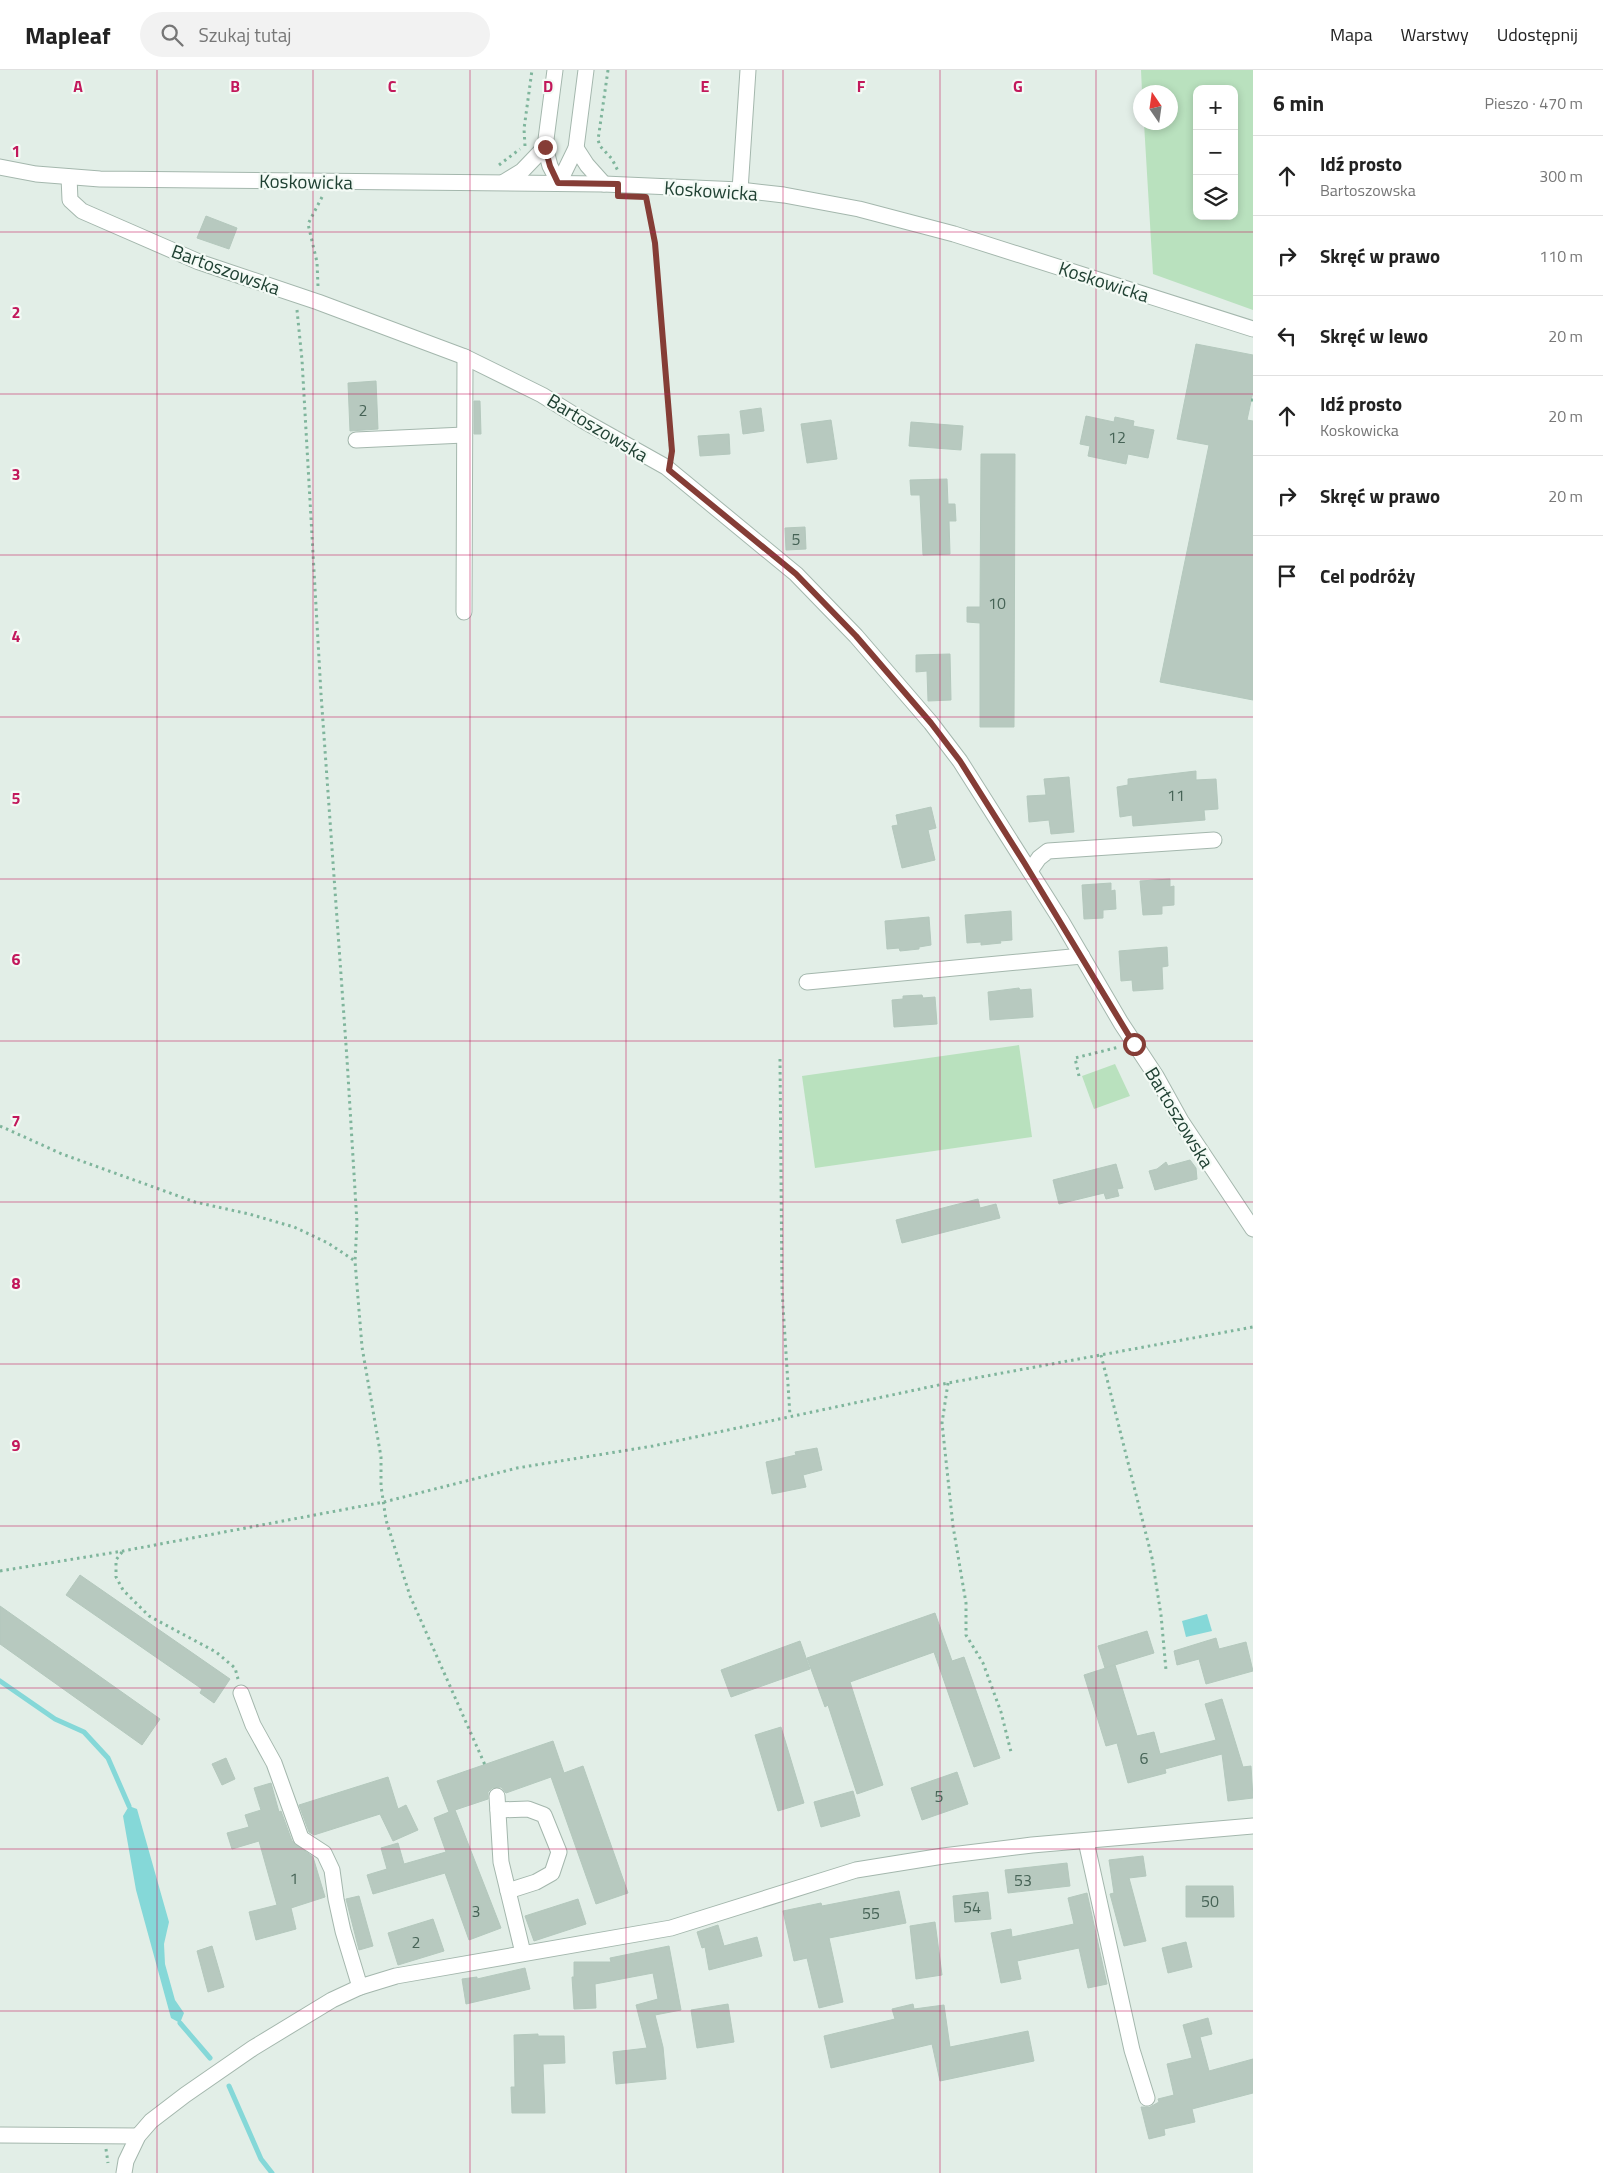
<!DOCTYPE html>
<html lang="pl">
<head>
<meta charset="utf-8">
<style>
	body { margin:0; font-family:"Titillium Web",sans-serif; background:#f2f2f2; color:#222 }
	.controls { position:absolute; right:15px; top:15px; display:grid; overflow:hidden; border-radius:10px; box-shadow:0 2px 8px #0003 }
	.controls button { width:45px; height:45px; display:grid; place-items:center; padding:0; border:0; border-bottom:1px solid #e0e0e0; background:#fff; color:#222; font:25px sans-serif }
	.compass { position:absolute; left:1133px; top:15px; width:45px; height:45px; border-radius:50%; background:#fff; box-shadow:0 2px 8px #0003; rotate:347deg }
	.stop { position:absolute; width:15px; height:15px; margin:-11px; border:4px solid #853d36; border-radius:50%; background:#fff }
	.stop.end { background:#853d36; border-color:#fff; box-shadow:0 1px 5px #0008 }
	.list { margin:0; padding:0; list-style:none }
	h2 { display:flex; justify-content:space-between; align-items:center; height:65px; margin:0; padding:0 20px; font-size:21px }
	h2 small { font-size:16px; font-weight:400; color:#767676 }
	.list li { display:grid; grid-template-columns:32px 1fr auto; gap:15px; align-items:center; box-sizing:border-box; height:80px; padding:0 20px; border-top:1px solid #e0e0e0 }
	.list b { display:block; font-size:19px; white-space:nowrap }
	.list p { margin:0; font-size:16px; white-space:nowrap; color:#767676 }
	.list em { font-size:16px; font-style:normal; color:#767676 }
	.icon { flex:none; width:28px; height:28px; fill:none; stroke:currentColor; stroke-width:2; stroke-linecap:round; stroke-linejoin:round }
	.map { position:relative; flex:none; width:1253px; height:2103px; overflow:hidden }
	header { display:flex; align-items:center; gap:30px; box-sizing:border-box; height:70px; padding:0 25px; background:#fff; border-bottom:1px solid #e0e0e0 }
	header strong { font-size:24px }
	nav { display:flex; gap:28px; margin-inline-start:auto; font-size:18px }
	.search { width:350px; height:45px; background:#f2f2f2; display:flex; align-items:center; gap:12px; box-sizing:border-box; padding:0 18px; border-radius:28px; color:#767676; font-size:19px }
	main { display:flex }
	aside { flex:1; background:#fff }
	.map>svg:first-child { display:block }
	.green { fill:#b9e1be; fill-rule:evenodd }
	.water { fill:#85d8d8 }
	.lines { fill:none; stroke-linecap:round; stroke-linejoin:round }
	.stream { stroke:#85d8d8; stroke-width:5 }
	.building { fill:#b7c9bf; stroke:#b4c8bd }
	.minor-casing { stroke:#a4b7ad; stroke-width:17 }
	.path { stroke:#7fb59c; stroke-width:3; stroke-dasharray:2.5 4; stroke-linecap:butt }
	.minor { stroke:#fff; stroke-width:15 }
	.route { stroke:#853d36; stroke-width:6 }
	.grid { fill:none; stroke:#c2185b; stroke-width:1; stroke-opacity:0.55 }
	.labels { text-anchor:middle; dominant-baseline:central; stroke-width:4.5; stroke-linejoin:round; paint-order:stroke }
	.number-label { font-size:16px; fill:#466356 }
	.street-label { font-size:19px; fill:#204133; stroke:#f3faf5 }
	.grid-label { font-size:16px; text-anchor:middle; font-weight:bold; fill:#c2185b; stroke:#f3faf5; stroke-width:4.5; stroke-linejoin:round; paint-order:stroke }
</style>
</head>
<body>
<header>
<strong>Mapleaf</strong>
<div class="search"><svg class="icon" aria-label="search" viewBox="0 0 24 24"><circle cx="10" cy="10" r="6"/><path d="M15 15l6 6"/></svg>Szukaj tutaj</div>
<nav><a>Mapa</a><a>Warstwy</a><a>Udostępnij</a></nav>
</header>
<main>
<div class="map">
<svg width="1253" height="2103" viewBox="0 0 1253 2103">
	<rect width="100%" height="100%" fill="#e2eee7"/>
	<g class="green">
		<path d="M1141 0H1253V240L1153 204 1144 53 1170 52V22H1142ZM1197 19H1234V146H1197Z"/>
		<path d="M1019 975 1032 1067 815 1098 802 1006Z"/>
		<path d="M1115 994 1130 1026 1094 1039 1082 1006Z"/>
	</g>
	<g class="water">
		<path d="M1207 1544 1212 1561 1186 1567 1182 1551Z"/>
		<path d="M129 1736 137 1739 169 1852 164 1874 165 1894 175 1930 184 1943 180 1953 171 1948 136 1820 123 1746Z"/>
	</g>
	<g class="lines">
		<g class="stream">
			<path d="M0 1611 55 1649 84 1662 108 1688 129 1736"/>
			<path d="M180 1953 210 1988"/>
			<path d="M229 2016 261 2089 272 2103"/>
		</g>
	</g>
	<g class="building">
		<path d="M206 146 237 158 229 179 197 168Z"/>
		<path d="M1196 274 1253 285V322L1247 350 1253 351V630L1160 612 1209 375 1177 369Z"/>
		<path d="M376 311 378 359 350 361 348 313Z"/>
		<path d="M474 331H480L481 364H474Z"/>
		<path d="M761 338 764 361 743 364 740 341Z"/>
		<path d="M1086 346 1114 352 1115 347 1134 351 1133 356 1154 360 1148 388 1128 384 1126 394 1088 386 1090 376 1080 374Z"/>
		<path d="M831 350 837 389 807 393 801 354Z"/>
		<path d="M911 352 963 356 961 380 909 376Z"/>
		<path d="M729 364 730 384 700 386 698 366Z"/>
		<path d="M981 384H1015L1014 657H980V553L967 552V537H980Z"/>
		<path d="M947 409 948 434H955L956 451H949L950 484 923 485 920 425H911L910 410Z"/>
		<path d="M805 457 806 479 786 480 785 458Z"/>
		<path d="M950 584 951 630 928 631 927 601 916 602V585Z"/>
		<path d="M1196 701V710L1216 709 1218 739 1204 740 1205 750 1133 756 1132 745 1120 747 1117 717 1128 715V709Z"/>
		<path d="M1069 707 1074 762 1051 764 1049 750 1029 752 1027 726 1046 725 1044 709Z"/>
		<path d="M931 737 936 758 928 760 935 790 902 798 892 756 898 755 896 745Z"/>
		<path d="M1170 809V817L1174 816V835L1162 836V844L1143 845 1140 811Z"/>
		<path d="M1111 813V821L1115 820 1116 839 1103 840V848L1084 849 1082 815Z"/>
		<path d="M1011 841 1012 870 1000 871 1001 873 981 875V872L967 873 965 845Z"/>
		<path d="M929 847 931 875 919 877V879L900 881 899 878 887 879 885 851Z"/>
		<path d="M1167 877 1168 896 1162 897 1163 919 1133 921 1132 910 1121 911 1119 881Z"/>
		<path d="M1019 918 1020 920 1031 919 1033 947 990 950 988 922Z"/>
		<path d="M922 925 923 928 935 927 937 954 894 957 892 930 903 929V926Z"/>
		<path d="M1190 1090 1196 1098 1197 1109 1155 1120 1149 1101 1157 1099 1166 1092 1168 1096Z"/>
		<path d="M1116 1094 1123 1118 1117 1119 1119 1126 1106 1129 1104 1123 1059 1134 1053 1110Z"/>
		<path d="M978 1129 980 1138 996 1134 1000 1148 902 1173 896 1150Z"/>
		<path d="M817 1378 822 1400 803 1405 806 1417 772 1424 766 1392 796 1385 795 1382Z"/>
		<path d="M80 1505 230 1609 214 1633 200 1623 202 1619 66 1525Z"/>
		<path d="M0 1536 160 1649 142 1675 0 1574Z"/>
		<path d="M935 1543 952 1591 964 1587 1000 1688 974 1697 934 1582 850 1612 883 1715 857 1724 828 1635 825 1637 807 1588Z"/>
		<path d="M1147 1561 1154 1583 1105 1598 1098 1576Z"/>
		<path d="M1216 1568 1219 1579 1246 1572 1253 1601 1206 1614 1199 1589 1177 1595 1174 1581Z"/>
		<path d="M800 1571 810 1599 731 1627 721 1600Z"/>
		<path d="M1115 1595 1137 1666 1154 1662 1160 1684 1216 1670 1205 1634 1222 1629 1243 1697 1251 1696 1253 1728 1228 1731 1222 1684 1165 1699 1166 1703 1128 1713 1117 1673 1106 1676 1084 1605Z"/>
		<path d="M781 1657 804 1733 778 1741 755 1665Z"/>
		<path d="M553 1671 564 1703 583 1696 628 1823 596 1834 551 1707 506 1723 501 1717 492 1718 488 1722V1729L455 1740 501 1858 469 1870 445 1803 373 1824 367 1805 387 1799 381 1778 398 1773 404 1794 446 1782 434 1748 449 1742 437 1711Z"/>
		<path d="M226 1688 235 1709 222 1715 212 1694Z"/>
		<path d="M957 1702 968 1734 922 1750 911 1718Z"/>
		<path d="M388 1707 398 1739 406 1735 418 1760 393 1771 380 1744 314 1765 309 1762 299 1735Z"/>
		<path d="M271 1713 279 1742 281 1741 292 1771 313 1787 325 1827 291 1838 296 1859 256 1870 249 1842 277 1835 259 1771 232 1779 227 1763 249 1757 245 1745 261 1740 254 1718Z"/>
		<path d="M853 1721 860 1746 821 1757 814 1732Z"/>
		<path d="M1143 1786 1146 1806 1129 1808 1146 1871 1124 1876 1110 1824 1114 1823 1109 1790Z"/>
		<path d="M1067 1793 1070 1816 1008 1823 1005 1800Z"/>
		<path d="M1186 1816H1233L1234 1847H1186Z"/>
		<path d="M899 1821 906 1853 829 1868 843 1932 819 1938 807 1888 794 1891 783 1841 821 1833 822 1836Z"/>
		<path d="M988 1822 991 1849 955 1852 953 1826Z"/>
		<path d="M1087 1823 1107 1914 1088 1918 1079 1878 1017 1891 1021 1909 1001 1913 991 1863 1011 1859 1012 1867 1074 1854 1068 1828Z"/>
		<path d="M359 1826 373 1876 359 1880 346 1829Z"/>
		<path d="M578 1829 586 1854 534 1871 525 1846Z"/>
		<path d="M433 1849 444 1881 398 1895 388 1863Z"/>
		<path d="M935 1852 942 1905 916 1909 910 1856Z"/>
		<path d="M718 1855 724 1876 757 1867 762 1886 709 1900 705 1877 702 1878 697 1862Z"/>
		<path d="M1186 1872 1192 1897 1168 1903 1162 1878Z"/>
		<path d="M212 1876 224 1917 208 1922 197 1881Z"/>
		<path d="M669 1876 681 1940 655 1945 663 1977 666 2009 616 2014 613 1982 647 1978 636 1935 658 1929 653 1903 595 1914 596 1938 574 1939 572 1907H574V1892H611L610 1888Z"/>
		<path d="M525 1898 530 1919 466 1934 462 1909 477 1907V1909Z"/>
		<path d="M728 1934 734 1972 697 1978 691 1940Z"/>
		<path d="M913 1934 914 1939 944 1935 950 1977 1028 1961 1034 1991 940 2011 932 1974 831 1998 824 1966 895 1949 892 1939Z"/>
		<path d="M1208 1948 1212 1964 1200 1967 1209 2001 1253 1989V2023L1192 2039 1195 2052 1164 2059 1165 2065 1149 2069 1141 2037H1150L1159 2032 1158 2029 1174 2025 1167 1994 1192 1988 1183 1955Z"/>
		<path d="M538 1964V1966H564L565 1993 543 1994 545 2043H512L511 2017H515L514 1965Z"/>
	</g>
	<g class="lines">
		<defs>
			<g id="minor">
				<path d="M555 0 545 77 550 96 559 113"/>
				<path d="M576 78 587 95 604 114"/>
				<path d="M0 97 36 104 100 109 604 114 740 120 784 125 859 139 954 164 1253 259"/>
				<path d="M69 107 70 130 82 141 199 192 318 232 465 287 542 325 584 351 666 397 796 504 856 566 931 653 960 691 1062 852 1121 953 1156 1006 1181 1051 1253 1159"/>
				<path d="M504 112 522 101 545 77"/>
				<path d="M559 113 576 78 586 0"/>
				<path d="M740 120 748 0"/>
				<path d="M356 370 464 365"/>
				<path d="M464 542 465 287"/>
				<path d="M1030 801 1039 788 1048 781 1214 770"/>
				<path d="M807 912 1082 886"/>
				<path d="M241 1623 253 1655 274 1693 301 1768 324 1783 332 1800 336 1829 343 1861 360 1917"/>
				<path d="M497 1726 501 1792 523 1883"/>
				<path d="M498 1740 528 1739 544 1745 559 1782 552 1803 536 1812 508 1821"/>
				<path d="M1086 1771 1132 1980 1147 2028"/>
				<path d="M0 2065 138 2066"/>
				<path d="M124 2103 126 2091 138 2066 151 2051 185 2025 253 1978 332 1930 360 1917 396 1906 671 1858 856 1800 943 1786 1032 1775 1253 1756"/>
			</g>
		</defs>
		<use href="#minor" class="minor-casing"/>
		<g class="path">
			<path d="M608 0 598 70 600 76 612 89 618 101"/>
			<path d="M525 76 524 59 532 0"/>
			<path d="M499 95 520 79"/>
			<path d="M647 129 655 173 671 384"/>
			<path d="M318 216 317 192 308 154 322 127"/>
			<path d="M297 240 302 290 321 624 347 989 357 1153 355 1191 362 1277 381 1387V1416L386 1450 410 1526 485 1695"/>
			<path d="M1251 330H1253"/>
			<path d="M780 989 782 1220 790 1346"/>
			<path d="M1079 1006 1075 988 1119 977"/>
			<path d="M0 1056 62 1084 195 1132 249 1144 294 1157 328 1173 355 1191"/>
			<path d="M1101 1285 1152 1488 1161 1545 1166 1600"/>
			<path d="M948 1313 942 1353 953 1456 966 1533V1565L983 1593 1001 1642 1011 1682"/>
			<path d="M122 1482 116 1490V1507L123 1520 149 1546 216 1582 235 1598 238 1609"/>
			<path d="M0 1501 123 1481 384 1432 517 1398 653 1376 948 1313 1253 1257"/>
			<path d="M106 2079 108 2093"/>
		</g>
		<use href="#minor" class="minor"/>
	</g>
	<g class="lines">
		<path class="route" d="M545 77 550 96 558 113 618 114V126L646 127 655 173 672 381 669 400 796 504 856 566 931 653 960 691 1025 794 1134 974"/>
	</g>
	<path class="grid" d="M157 0V2103M313 0V2103M470 0V2103M626 0V2103M783 0V2103M940 0V2103M1096 0V2103M0 162H1253M0 324H1253M0 485H1253M0 647H1253M0 809H1253M0 971H1253M0 1132H1253M0 1294H1253M0 1456H1253M0 1618H1253M0 1779H1253M0 1941H1253"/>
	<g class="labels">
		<g class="number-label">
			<text x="363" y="340">2</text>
			<text x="1117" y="367">12</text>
			<text x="796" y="469">5</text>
			<text x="997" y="533">10</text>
			<text x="1176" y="725">11</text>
			<text x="1144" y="1688">6</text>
			<text x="939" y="1726">5</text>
			<text x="294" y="1808">1</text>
			<text x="1023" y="1810">53</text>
			<text x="1210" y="1831">50</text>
			<text x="972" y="1837">54</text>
			<text x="476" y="1841">3</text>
			<text x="871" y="1843">55</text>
			<text x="416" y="1872">2</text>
		</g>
		<g class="street-label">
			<text transform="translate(306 111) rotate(1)">Koskowicka</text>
			<text transform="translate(711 120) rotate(4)">Koskowicka</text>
			<text transform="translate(226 199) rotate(20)">Bartoszowska</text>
			<text transform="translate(1104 211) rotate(18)">Koskowicka</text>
			<text transform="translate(598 357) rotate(31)">Bartoszowska</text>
			<text transform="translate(1180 1047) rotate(59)">Bartoszowska</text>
		</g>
	</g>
	<g class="grid-label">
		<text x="78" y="22">A</text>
		<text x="235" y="22">B</text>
		<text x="392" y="22">C</text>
		<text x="548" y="22">D</text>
		<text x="705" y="22">E</text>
		<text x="861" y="22">F</text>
		<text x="1018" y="22">G</text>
		<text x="16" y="87">1</text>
		<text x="16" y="248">2</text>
		<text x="16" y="410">3</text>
		<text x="16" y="572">4</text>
		<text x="16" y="734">5</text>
		<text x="16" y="895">6</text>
		<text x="16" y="1057">7</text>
		<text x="16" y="1219">8</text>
		<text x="16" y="1381">9</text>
	</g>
</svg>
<div class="controls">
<button>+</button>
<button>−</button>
<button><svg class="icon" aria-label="layers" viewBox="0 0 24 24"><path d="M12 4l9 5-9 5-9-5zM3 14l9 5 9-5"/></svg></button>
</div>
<svg class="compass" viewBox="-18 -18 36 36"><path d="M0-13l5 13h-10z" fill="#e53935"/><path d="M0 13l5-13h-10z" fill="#767676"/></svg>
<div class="stop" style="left:1134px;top:974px"></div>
<div class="stop end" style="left:545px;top:77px"></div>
</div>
<aside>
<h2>6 min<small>Pieszo · 470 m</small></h2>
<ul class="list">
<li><svg class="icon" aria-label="ahead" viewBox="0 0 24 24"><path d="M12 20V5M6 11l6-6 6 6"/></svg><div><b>Idź prosto</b><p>Bartoszowska</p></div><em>300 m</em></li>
<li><svg class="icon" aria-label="right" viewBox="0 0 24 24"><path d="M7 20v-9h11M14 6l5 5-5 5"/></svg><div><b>Skręć w prawo</b></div><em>110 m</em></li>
<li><svg class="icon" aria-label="left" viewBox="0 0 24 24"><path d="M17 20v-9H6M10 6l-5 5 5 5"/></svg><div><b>Skręć w lewo</b></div><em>20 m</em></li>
<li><svg class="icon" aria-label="ahead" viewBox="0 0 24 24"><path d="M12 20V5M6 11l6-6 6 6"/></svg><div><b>Idź prosto</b><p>Koskowicka</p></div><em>20 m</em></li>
<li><svg class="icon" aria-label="right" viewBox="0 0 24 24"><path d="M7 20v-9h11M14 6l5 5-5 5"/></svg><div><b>Skręć w prawo</b></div><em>20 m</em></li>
<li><svg class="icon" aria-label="arrive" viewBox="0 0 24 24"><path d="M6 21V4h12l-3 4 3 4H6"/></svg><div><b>Cel podróży</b></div></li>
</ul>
</aside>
</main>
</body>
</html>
